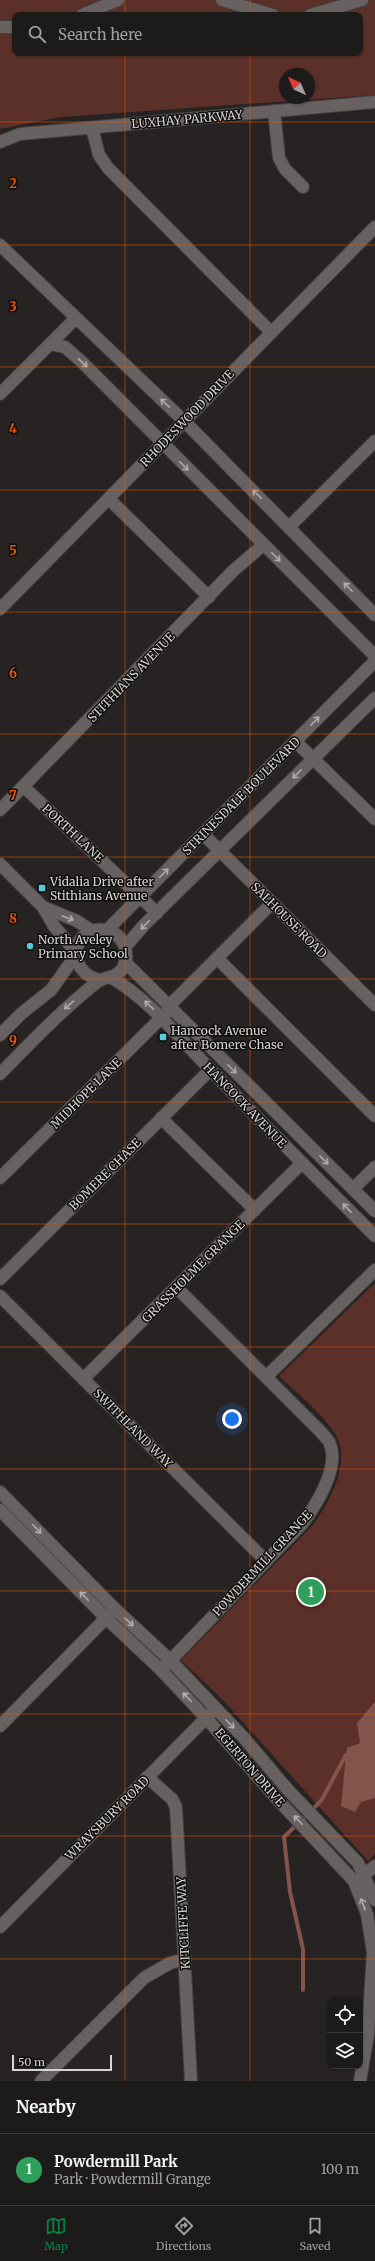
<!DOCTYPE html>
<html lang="en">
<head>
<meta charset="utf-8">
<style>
	body { margin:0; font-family:Merriweather,serif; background:#2a2727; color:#f1f3f6 }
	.controls { position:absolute; right:12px; bottom:12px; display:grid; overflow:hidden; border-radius:8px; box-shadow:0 1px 3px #0004 }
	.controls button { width:36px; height:36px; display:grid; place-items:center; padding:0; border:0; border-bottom:1px solid #3b3839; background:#1d1a1a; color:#f1f3f6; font:20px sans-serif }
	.compass { position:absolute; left:279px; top:68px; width:36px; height:36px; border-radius:50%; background:#1d1a1a; box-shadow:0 1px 3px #0004; rotate:315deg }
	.scale { position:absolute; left:12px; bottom:10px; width:100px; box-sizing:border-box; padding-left:4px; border:2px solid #d6d3d3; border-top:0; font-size:11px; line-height:14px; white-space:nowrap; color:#d6d3d3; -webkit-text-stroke:3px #0f0d0c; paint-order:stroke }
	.you { position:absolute; left:232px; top:1419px; width:14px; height:14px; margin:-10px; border:3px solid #fff; border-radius:50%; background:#1a73e8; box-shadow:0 0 0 6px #1a73e833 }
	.badge { display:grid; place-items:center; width:26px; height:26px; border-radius:50%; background:#0b8043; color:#fff; font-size:13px; font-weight:700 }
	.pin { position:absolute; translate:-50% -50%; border:2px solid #fff; box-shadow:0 1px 4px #0006 }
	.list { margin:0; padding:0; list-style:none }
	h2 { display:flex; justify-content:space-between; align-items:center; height:52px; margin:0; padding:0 16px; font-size:17px }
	h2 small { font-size:13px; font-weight:400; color:#a0a1a2 }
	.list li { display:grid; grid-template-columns:26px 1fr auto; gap:12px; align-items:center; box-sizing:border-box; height:72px; padding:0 16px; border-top:1px solid #3b3839 }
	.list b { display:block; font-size:15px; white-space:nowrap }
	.list p { margin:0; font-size:13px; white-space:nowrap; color:#a0a1a2 }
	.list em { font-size:13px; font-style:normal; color:#a0a1a2 }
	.icon { flex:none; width:22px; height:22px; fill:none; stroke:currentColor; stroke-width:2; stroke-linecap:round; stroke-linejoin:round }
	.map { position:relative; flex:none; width:375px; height:2081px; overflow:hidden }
	.search { position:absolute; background:#1d1a1a; box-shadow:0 1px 3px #0004; left:12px; right:12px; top:12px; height:44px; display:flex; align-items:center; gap:10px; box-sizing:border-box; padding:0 14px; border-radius:8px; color:#a0a1a2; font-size:15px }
	.sheet { height:124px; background:#1d1a1a }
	nav { display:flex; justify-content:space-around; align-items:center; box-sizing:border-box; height:56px; border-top:1px solid #3b3839; background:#1d1a1a; font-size:11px; color:#a0a1a2 }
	nav a { display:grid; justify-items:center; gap:2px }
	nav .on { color:#0b8043 }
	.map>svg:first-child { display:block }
	.green { fill:#5a3028; fill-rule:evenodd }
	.water { fill:#83544b }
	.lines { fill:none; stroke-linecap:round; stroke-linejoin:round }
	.stream { stroke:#83544b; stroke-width:4 }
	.minor-casing { stroke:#43403f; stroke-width:14 }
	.minor { stroke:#676261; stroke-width:12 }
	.oneway { stroke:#afabab }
	.grid { fill:none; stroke:#e8590c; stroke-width:1; stroke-opacity:0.55 }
	.poi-dot { fill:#55cadf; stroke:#0f0d0c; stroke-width:1.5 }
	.labels { text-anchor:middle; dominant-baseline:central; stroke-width:3; stroke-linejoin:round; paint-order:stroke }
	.street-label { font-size:12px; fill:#d6d3d3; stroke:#0f0d0c }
	.poi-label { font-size:12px; fill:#d6d3d3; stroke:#0f0d0c; text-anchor:start }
	.grid-label { font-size:13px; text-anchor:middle; font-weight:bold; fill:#e8590c; stroke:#0f0d0c; stroke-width:3; stroke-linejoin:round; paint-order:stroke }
</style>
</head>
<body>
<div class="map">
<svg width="375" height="2081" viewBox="0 0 375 2081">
	<rect width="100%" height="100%" fill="#272322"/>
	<g class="green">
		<path d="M0 0H375V95L61 117 0 129ZM15 15H360V53H15ZM285 74H309V98H285Z"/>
		<path d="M375 1283V1854L368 1861 222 1699 181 1660 313 1525C328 1503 346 1473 340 1445 336 1425 295 1391 279 1376Z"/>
	</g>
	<path class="water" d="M375 1702V1798L361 1802 355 1812 341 1806 346 1755 347 1748 360 1743 357 1723Z"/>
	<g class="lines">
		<path class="stream" d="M303 1990V1949L290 1892 284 1837 321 1801 346 1755"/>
		<defs>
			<g id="minor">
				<path d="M222 0 273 15"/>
				<path d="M82 15 118 0"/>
				<path d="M310 15 362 0"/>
				<path d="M0 27H15"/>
				<path d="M274 111 279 158 285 169 303 187"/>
				<path d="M92 128 99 155 108 168 271 332"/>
				<path d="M0 142 20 134 375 102"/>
				<path d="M0 245 184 421 375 615"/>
				<path d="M50 344 65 347 83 363 375 656"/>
				<path d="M0 394 75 319"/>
				<path d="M109 499 209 597"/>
				<path d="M289 527 375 441"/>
				<path d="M0 609 375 227"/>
				<path d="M295 741 375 819"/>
				<path d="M24 787 157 913"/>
				<path d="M0 810 233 571 263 545"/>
				<path d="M203 834 375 1005"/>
				<path d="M0 864 43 907 54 926 76 952"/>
				<path d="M43 907 77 921 92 931"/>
				<path d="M107 930 375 661"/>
				<path d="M125 947 145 924 375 698"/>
				<path d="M217 958 375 1116"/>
				<path d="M125 962 375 1211"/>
				<path d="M112 978C151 1001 179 1038 211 1070 265 1126 320 1181 375 1236"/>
				<path d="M169 1006 272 903"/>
				<path d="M0 1035 22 1013 51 990 76 955"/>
				<path d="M0 1074C31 1042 62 1010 97 982 105 976 116 979 123 968 131 953 123 933 105 930 72 925 64 972 100 980"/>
				<path d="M161 1118 255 1210"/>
				<path d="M0 1178 167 1012"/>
				<path d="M353 1189 375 1167"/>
				<path d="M0 1279 210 1070"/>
				<path d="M0 1296 265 1560"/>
				<path d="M266 1377 375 1270"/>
				<path d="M83 1379 302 1163"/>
				<path d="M0 1492 115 1609 170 1660 244 1738 288 1790 358 1863 375 1900"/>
				<path d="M0 1510 106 1618 161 1670 206 1718 278 1800 354 1881 367 1914 373 1952 368 2034 360 2081"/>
				<path d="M165 1666 302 1524C315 1507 340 1468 330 1444 329 1440 324 1436 321 1432L176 1287"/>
				<path d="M0 1726 111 1613"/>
				<path d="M147 1777 172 1799 176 1807 191 2081"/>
				<path d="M359 1879 375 1866"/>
				<path d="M0 1927 211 1713"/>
				<path d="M41 2081 144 1978 170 1963 185 1959"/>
			</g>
		</defs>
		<use href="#minor" class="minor-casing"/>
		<use href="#minor" class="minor"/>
	</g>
	<defs><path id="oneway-shaft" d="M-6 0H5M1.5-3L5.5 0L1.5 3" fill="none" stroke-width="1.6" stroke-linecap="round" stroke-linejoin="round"/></defs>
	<g class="oneway">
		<use href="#oneway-shaft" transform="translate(83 363) rotate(43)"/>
		<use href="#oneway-shaft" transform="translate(165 403) rotate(-137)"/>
		<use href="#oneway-shaft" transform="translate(184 466) rotate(45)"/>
		<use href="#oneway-shaft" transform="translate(257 494) rotate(-135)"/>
		<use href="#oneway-shaft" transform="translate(276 557) rotate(45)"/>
		<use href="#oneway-shaft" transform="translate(348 587) rotate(-134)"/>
		<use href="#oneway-shaft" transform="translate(315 721) rotate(-45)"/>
		<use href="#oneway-shaft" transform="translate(297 774) rotate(135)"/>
		<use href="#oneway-shaft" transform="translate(164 873) rotate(-45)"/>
		<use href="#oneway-shaft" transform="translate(68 918) rotate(20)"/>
		<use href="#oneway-shaft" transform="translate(145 925) rotate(134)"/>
		<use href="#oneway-shaft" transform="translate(69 1005) rotate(139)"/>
		<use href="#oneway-shaft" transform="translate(149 1005) rotate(-137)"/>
		<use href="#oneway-shaft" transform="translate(232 1069) rotate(45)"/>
		<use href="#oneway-shaft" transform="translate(324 1160) rotate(45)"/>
		<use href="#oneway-shaft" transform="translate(347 1208) rotate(-135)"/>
		<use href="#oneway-shaft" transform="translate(37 1529) rotate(46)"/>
		<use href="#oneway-shaft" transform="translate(84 1596) rotate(-134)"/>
		<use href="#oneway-shaft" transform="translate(129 1622) rotate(43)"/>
		<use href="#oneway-shaft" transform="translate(187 1697) rotate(-134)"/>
		<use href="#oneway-shaft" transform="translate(230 1724) rotate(45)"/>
		<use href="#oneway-shaft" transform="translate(298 1820) rotate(-134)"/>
		<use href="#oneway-shaft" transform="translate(363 1904) rotate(-110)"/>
	</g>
	<path class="grid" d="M125 0V15M250 0V15M125 53V2081M250 53V2081M0 122H375M0 245H375M0 367H375M0 490H375M0 612H375M0 734H375M0 857H375M0 979H375M0 1102H375M0 1224H375M0 1347H375M0 1469H375M0 1591H375M0 1714H375M0 1836H375M0 1959H375"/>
	<g class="poi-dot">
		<rect x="38" y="884" width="8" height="8" rx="2"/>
		<circle cx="30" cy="946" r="4"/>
		<rect x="159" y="1033" width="8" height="8" rx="2"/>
	</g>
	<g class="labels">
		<g class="street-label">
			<text transform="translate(187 119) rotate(-5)">LUXHAY PARKWAY</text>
			<text transform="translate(187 418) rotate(-46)">RHODESWOOD DRIVE</text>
			<text transform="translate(131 677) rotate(-46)">STITHIANS AVENUE</text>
			<text transform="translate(241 796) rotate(-45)">STRINESDALE BOULEVARD</text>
			<text transform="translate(73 833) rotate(43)">PORTH LANE</text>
			<text transform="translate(289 920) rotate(45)">SALHOUSE ROAD</text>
			<text transform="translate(86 1093) rotate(-45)">MIDHOPE LANE</text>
			<text transform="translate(245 1105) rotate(46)">HANCOCK AVENUE</text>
			<text transform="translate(105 1174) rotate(-45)">BOMERE CHASE</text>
			<text transform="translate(193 1271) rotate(-45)">GRASSHOLME GRANGE</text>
			<text transform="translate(133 1428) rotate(45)">SWITHLAND WAY</text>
			<text transform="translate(262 1563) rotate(-47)">POWDERMILL GRANGE</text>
			<text transform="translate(250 1767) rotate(49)">EGERTON DRIVE</text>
			<text transform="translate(107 1818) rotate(-45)">WRAYSBURY ROAD</text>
			<text transform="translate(183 1923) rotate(-93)">KITCLIFFE WAY</text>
		</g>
		<g class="poi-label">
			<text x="50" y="881">Vidalia Drive after<tspan x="50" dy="14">Stithians Avenue</tspan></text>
			<text x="38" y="939">North Aveley<tspan x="38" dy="14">Primary School</tspan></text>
			<text x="171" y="1030">Hancock Avenue<tspan x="171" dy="14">after Bomere Chase</tspan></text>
		</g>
	</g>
	<g class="grid-label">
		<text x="13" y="188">2</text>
		<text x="13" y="311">3</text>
		<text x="13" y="433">4</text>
		<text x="13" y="555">5</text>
		<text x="13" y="678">6</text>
		<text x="13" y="800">7</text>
		<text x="13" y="923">8</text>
		<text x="13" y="1045">9</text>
	</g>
</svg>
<div class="controls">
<button><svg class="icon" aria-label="locate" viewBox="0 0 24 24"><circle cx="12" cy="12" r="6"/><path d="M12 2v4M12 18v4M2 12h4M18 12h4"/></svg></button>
<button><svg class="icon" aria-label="layers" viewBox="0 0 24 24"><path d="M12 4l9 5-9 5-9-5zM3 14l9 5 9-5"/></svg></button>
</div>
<svg class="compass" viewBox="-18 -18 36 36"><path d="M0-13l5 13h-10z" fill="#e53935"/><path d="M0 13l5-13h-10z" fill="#a0a1a2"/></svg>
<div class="scale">50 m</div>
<div class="you"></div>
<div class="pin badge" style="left:311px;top:1592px;background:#2e9e5b">1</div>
<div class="search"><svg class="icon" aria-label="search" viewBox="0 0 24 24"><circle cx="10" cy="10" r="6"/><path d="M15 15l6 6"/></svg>Search here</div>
</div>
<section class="sheet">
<h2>Nearby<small></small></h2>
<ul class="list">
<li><span class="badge" style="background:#2e9e5b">1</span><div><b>Powdermill Park</b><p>Park · Powdermill Grange</p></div><em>100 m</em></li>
</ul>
</section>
<nav>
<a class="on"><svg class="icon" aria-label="map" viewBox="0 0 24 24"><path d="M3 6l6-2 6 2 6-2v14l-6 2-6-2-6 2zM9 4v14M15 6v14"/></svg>Map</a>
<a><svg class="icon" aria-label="directions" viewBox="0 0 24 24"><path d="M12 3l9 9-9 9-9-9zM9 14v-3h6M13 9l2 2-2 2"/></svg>Directions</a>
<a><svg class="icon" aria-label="saved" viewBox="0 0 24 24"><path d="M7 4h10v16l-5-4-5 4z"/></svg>Saved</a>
</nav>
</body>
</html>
